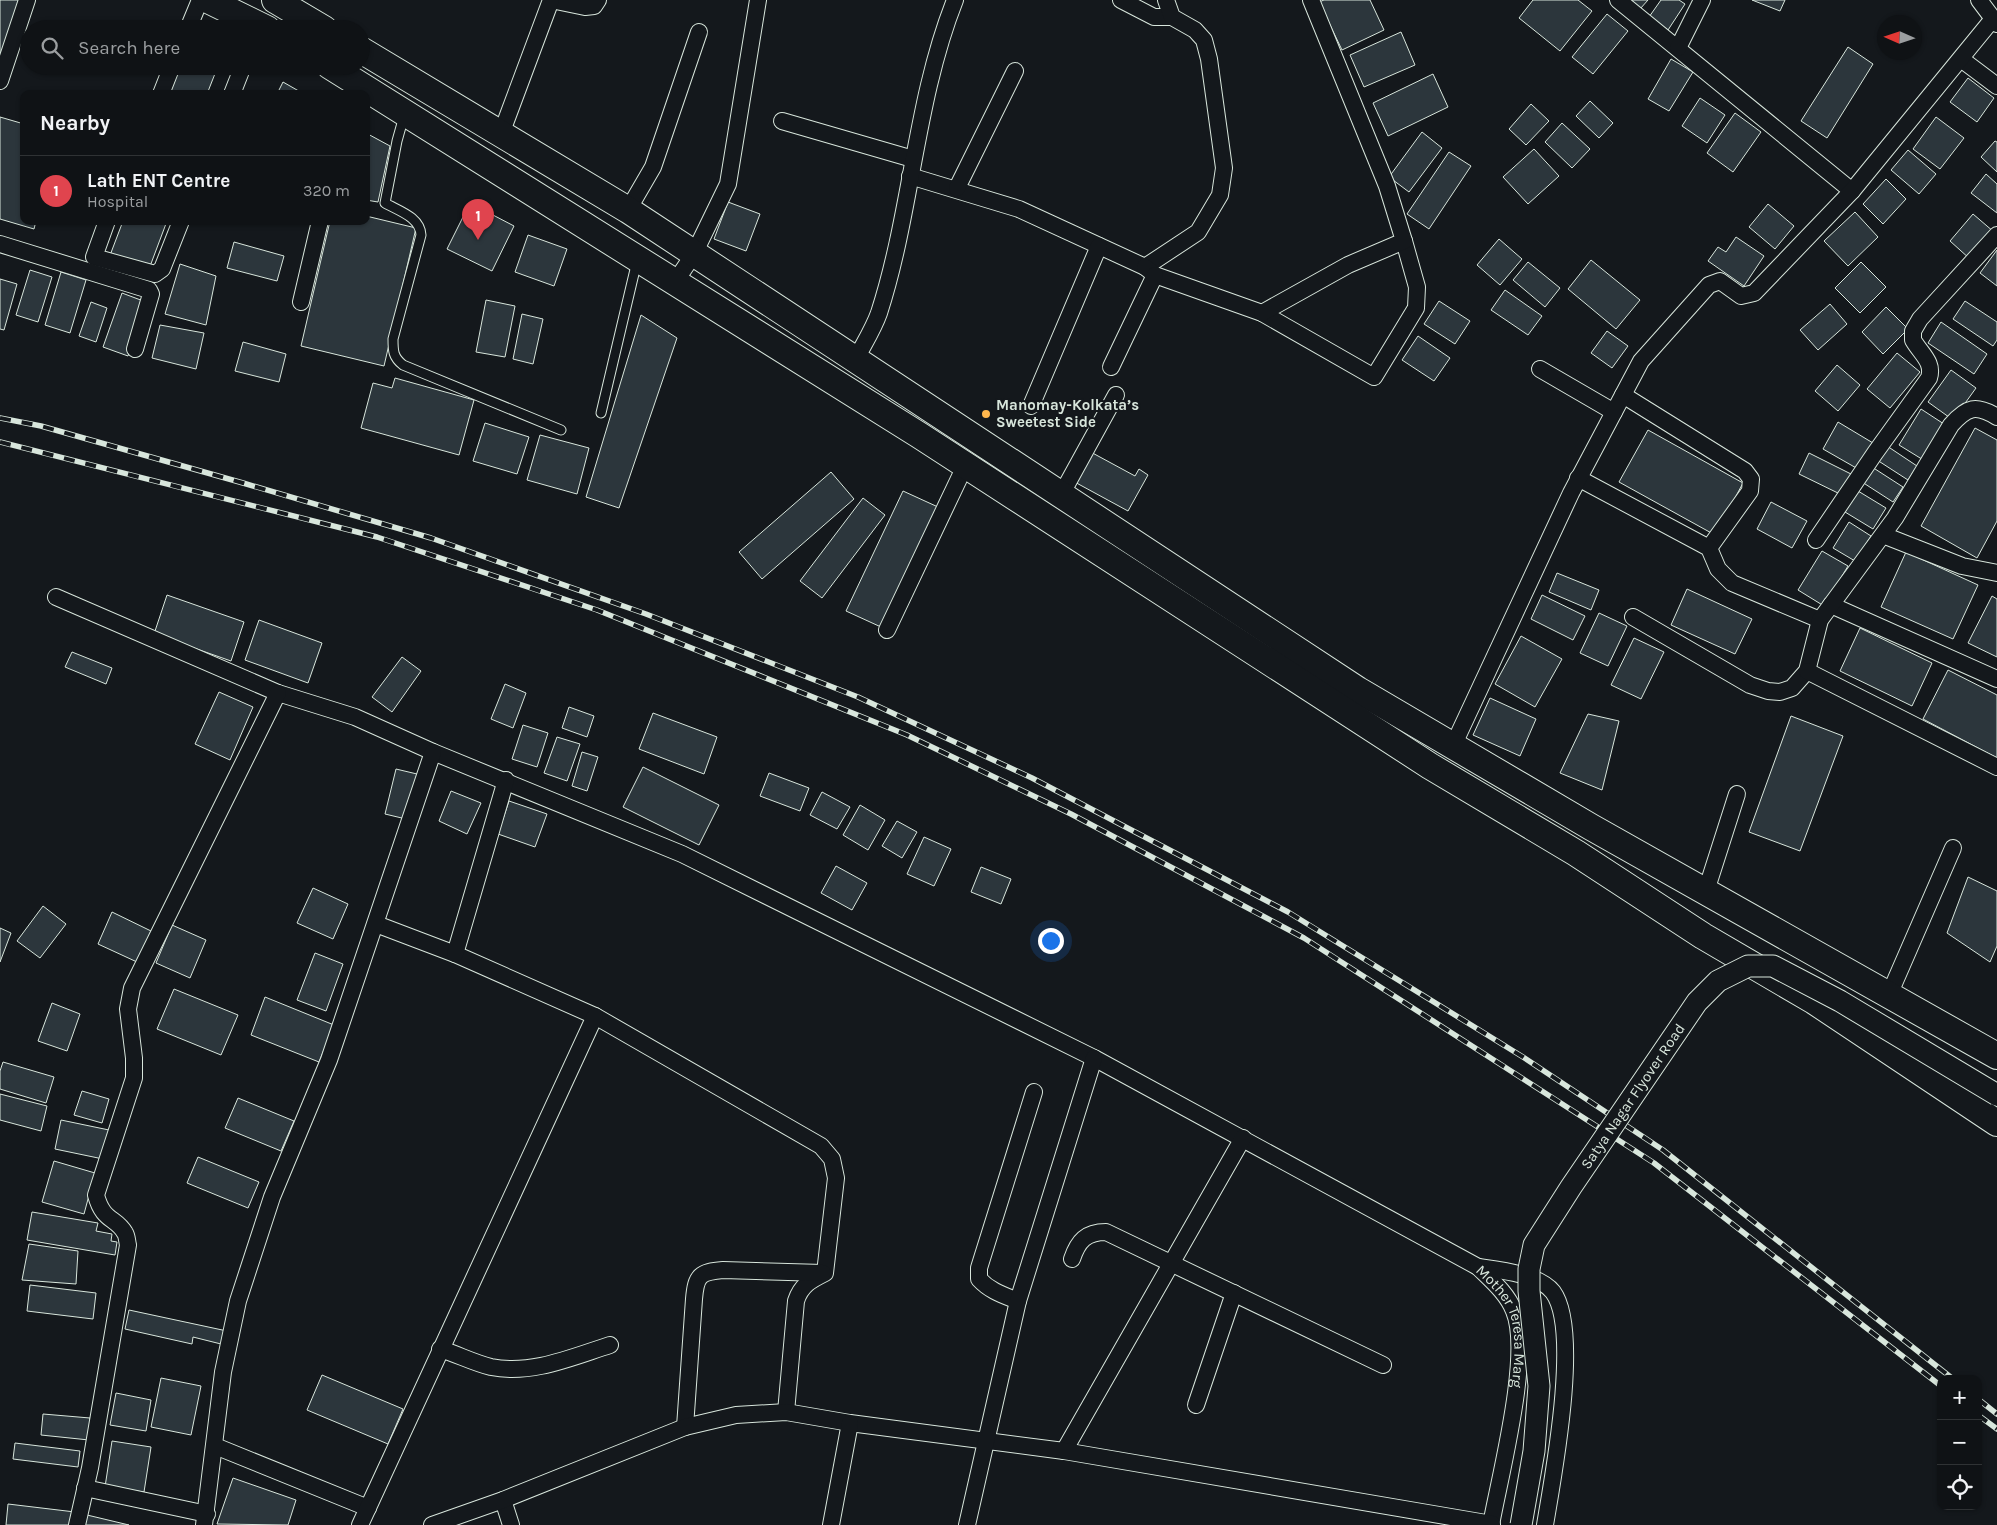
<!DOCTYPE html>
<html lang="en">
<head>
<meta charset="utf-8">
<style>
	body { margin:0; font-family:Karla,sans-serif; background:#1d2022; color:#f1f3f6 }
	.controls { position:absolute; right:15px; bottom:15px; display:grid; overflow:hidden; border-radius:10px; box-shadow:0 1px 4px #0004 }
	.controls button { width:45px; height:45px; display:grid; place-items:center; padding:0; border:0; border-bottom:1px solid #2f3234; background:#0f1215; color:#f1f3f6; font:25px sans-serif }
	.compass { position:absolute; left:1877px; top:15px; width:45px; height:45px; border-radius:50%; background:#0f1215; box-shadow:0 1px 4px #0004; rotate:273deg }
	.you { position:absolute; left:1050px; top:940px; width:18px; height:18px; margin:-12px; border:4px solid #fff; border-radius:50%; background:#1a73e8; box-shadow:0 0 0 8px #1a73e833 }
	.badge { display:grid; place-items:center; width:32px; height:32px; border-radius:50%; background:#ffb74d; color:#fff; font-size:16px; font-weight:700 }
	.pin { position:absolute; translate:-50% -41px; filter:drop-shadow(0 1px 2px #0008) }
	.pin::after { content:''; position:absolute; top:26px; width:18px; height:15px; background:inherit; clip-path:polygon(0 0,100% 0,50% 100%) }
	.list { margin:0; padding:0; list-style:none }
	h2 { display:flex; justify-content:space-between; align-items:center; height:65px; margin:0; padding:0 20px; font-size:21px }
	h2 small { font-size:16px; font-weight:400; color:#9b9ea0 }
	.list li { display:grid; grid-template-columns:32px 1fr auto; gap:15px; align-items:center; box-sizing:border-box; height:70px; padding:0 20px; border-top:1px solid #2f3234 }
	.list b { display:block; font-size:19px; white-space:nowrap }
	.list p { margin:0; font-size:16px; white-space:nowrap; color:#9b9ea0 }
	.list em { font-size:16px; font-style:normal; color:#9b9ea0 }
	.icon { flex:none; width:28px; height:28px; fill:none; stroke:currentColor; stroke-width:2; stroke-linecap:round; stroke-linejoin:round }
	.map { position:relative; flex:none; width:1997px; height:1525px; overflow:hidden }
	.search { position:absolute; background:#0f1215; box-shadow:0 1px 4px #0004; left:20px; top:20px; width:350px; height:55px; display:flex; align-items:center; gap:12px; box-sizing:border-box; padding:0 18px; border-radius:28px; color:#9b9ea0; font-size:19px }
	.panel { position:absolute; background:#0f1215; box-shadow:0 1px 4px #0004; left:20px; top:90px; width:350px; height:135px; border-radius:10px }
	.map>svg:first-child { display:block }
	.building { fill:#2c363c; stroke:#d8e6dc }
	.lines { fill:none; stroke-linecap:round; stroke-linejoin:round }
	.service-casing { stroke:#d8e6dc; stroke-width:11 }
	.minor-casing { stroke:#d8e6dc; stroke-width:18 }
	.primary-casing { stroke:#d8e6dc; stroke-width:28 }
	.service { stroke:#14181c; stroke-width:9 }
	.minor { stroke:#14181c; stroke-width:16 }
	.primary { stroke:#14181c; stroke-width:26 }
	.rail-casing { stroke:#d8e6dc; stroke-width:5.5 }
	.rail { stroke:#14181c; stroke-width:4; stroke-dasharray:11; stroke-linecap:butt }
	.tertiary-bridge-casing { stroke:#d8e6dc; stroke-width:23; stroke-linecap:butt }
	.tertiary-bridge { stroke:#14181c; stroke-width:21 }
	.poi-dot { fill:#ffb74d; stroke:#14181c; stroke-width:2 }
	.labels { text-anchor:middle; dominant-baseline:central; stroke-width:4; stroke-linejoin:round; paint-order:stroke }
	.poi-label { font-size:15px; font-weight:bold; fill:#d8e6dc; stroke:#14181c; text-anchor:start }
	.street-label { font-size:15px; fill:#d8e6dc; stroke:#14181c }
</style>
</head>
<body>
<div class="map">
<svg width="1997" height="1525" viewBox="0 0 1997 1525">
	<rect width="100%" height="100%" fill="#14181c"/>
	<g class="building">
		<path d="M0 0H22L0 62Z"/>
		<path d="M1324 0H1370L1384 30 1342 50 1319 2Z"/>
		<path d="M1533 0H1578L1592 11 1560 51 1519 18Z"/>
		<path d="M1629 0H1648L1640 9Z"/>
		<path d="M1661 0H1679L1685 4 1668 30 1649 17Z"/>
		<path d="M1752 0H1785L1780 11Z"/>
		<path d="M1607 14 1628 31 1593 74 1572 57Z"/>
		<path d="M1401 32 1415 65 1364 87 1350 55Z"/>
		<path d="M1848 47 1873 64 1827 138 1801 121Z"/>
		<path d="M1671 59 1693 72 1669 111 1648 99Z"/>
		<path d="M175 66H218L207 94H164Z"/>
		<path d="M1433 74 1448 107 1388 136 1373 103Z"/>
		<path d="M1968 78 1994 98 1977 122 1950 102Z"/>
		<path d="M283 82 304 94H277Z"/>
		<path d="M1700 98 1725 115 1707 143 1682 126Z"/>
		<path d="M1590 101 1613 123 1599 138 1576 116Z"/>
		<path d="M1531 104 1549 121 1526 145 1509 129Z"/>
		<path d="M1735 113 1761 132 1733 172 1707 153Z"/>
		<path d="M0 117 24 124V221H36L34 229 0 219Z"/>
		<path d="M1936 117 1964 138 1940 169 1913 149Z"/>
		<path d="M1562 123 1590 149 1572 168 1545 142Z"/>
		<path d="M1422 132 1442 148 1409 192 1389 177Z"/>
		<path d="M366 133 390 146 378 202 366 200Z"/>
		<path d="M1995 141 1997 142V172L1981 157Z"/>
		<path d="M1534 149 1559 176 1528 204 1503 177Z"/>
		<path d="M1908 150 1936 174 1919 194 1891 170Z"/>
		<path d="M1449 152 1471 166 1429 229 1407 214Z"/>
		<path d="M1986 174 1997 184V213L1971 193Z"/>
		<path d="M1886 179 1906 199 1883 224 1863 204Z"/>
		<path d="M728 202 760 214 746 251 714 239Z"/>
		<path d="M470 203 514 226 492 271 447 249Z"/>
		<path d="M1768 204 1794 226 1775 249 1749 227Z"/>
		<path d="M1855 212 1878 237 1848 266 1824 241Z"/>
		<path d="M1973 214 1994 232 1970 259 1950 241Z"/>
		<path d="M366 216 416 228 384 366 301 346 330 221H366Z"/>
		<path d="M123 221H167L149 269 109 258Z"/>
		<path d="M528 235 567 249 554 286 515 272Z"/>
		<path d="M1736 237 1764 256 1744 286 1708 261 1718 247 1726 252Z"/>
		<path d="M1499 239 1522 259 1500 285 1477 265Z"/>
		<path d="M234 242 284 256 277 281 227 268Z"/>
		<path d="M1997 250V286L1980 273Z"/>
		<path d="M1591 260 1640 300 1616 329 1568 289Z"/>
		<path d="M1528 262 1560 288 1545 307 1513 280Z"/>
		<path d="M1861 262 1886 287 1860 313 1835 288Z"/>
		<path d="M180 264 216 276 206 325 165 314Z"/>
		<path d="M30 270 52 277 38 322 16 315Z"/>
		<path d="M61 272 86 280 70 333 45 325Z"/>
		<path d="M0 279 17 284 4 330 0 329Z"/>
		<path d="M1505 290 1542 316 1528 335 1491 310Z"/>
		<path d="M122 293 146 302 128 356 103 347Z"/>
		<path d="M486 300 515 306 505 357 476 352Z"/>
		<path d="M1439 301 1470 321 1455 344 1424 324Z"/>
		<path d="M1965 301 1997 322V340L1993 346 1953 319Z"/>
		<path d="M91 302 107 308 96 342 79 336Z"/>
		<path d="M1830 304 1847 324 1818 350 1800 330Z"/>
		<path d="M1886 307 1908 329 1883 354 1862 332Z"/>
		<path d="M522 314 543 319 533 364 513 359Z"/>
		<path d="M641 315 677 338 619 508 586 497Z"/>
		<path d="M1941 322 1987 354 1974 374 1928 343Z"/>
		<path d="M160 325 204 333 196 369 152 358Z"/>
		<path d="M1607 331 1628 346 1612 368 1591 353Z"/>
		<path d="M1418 336 1450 358 1434 381 1402 360Z"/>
		<path d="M243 342 286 354 279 382 235 371Z"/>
		<path d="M1897 353 1920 372 1890 408 1867 389Z"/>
		<path d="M1837 365 1860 385 1838 411 1815 391Z"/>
		<path d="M1951 370 1976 388 1953 420 1928 402Z"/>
		<path d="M395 378 474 400 459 455 361 428 373 383 392 388Z"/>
		<path d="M1921 409 1947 426 1925 461 1899 445Z"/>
		<path d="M1838 422 1873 443 1858 469 1823 449Z"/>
		<path d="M485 423 529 437 517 474 473 461Z"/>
		<path d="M1975 428 1997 440V521L1977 558 1921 526Z"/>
		<path d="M1648 430 1743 483 1715 535 1619 482Z"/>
		<path d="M540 435 589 448 577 494 527 480Z"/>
		<path d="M1887 446 1917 466 1908 480 1877 460Z"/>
		<path d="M1087 450 1135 476 1139 469 1148 475 1128 511 1071 480Z"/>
		<path d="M1809 453 1851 474 1842 495 1799 474Z"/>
		<path d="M1872 467 1903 487 1893 502 1862 482Z"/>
		<path d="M831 472 854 499 762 579 739 552Z"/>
		<path d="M903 491 938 507 881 627 846 611Z"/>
		<path d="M1858 491 1886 508 1873 529 1845 512Z"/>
		<path d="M863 498 885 515 822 598 800 581Z"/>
		<path d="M1771 502 1807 521 1792 548 1757 529Z"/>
		<path d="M1849 522 1871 536 1855 561 1833 548Z"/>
		<path d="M1822 551 1848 566 1824 606 1798 590Z"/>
		<path d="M1906 552 1978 585 1953 639 1881 607Z"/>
		<path d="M1557 573 1599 590 1591 610 1549 592Z"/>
		<path d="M1687 589 1752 619 1735 654 1671 625Z"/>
		<path d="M167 595 244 622 231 661 154 634Z"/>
		<path d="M1542 595 1585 616 1573 640 1531 619Z"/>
		<path d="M1992 596 1997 599V657L1968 643Z"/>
		<path d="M1599 613 1627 626 1608 666 1580 653Z"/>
		<path d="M259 620 322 643 308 683 245 660Z"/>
		<path d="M1860 628 1932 663 1912 706 1840 671Z"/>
		<path d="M1521 636 1562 659 1535 707 1495 684Z"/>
		<path d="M1634 638 1664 652 1641 699 1611 685Z"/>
		<path d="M72 652 112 668 106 684 65 667Z"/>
		<path d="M402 657 421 671 392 712 372 697Z"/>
		<path d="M1948 670 1997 695V758L1923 719Z"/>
		<path d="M505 684 526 693 513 728 491 719Z"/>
		<path d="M219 692 253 707 230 760 195 744Z"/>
		<path d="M1490 698 1536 719 1520 756 1473 735Z"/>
		<path d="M569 707 594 716 587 737 562 728Z"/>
		<path d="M653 713 717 737 704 774 639 749Z"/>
		<path d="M1588 714 1619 721 1602 790 1560 773Z"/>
		<path d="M1791 716 1843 736 1800 851 1749 832Z"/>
		<path d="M523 725 548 733 537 767 512 759Z"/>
		<path d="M557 737 580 744 567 781 544 773Z"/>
		<path d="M582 752 598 757 587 791 572 786Z"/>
		<path d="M643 767 719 805 699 845 623 807Z"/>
		<path d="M396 769 417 774 406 819 385 814Z"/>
		<path d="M769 773 809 788 800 811 760 796Z"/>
		<path d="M451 791 481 803 467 834 439 821Z"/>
		<path d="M822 792 850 807 837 829 810 815Z"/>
		<path d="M509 801 547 814 535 847 498 834Z"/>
		<path d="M860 805 885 820 868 850 843 835Z"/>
		<path d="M897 821 917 832 902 858 882 846Z"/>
		<path d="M924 837 951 849 934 886 907 874Z"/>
		<path d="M836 866 867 883 852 910 821 893Z"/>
		<path d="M981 867 1011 879 1001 904 971 892Z"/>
		<path d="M1968 877 1997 891V946L1990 962 1947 933Z"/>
		<path d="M313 888 348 904 333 939 297 923Z"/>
		<path d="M43 906 66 924 40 958 17 941Z"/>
		<path d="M112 912 151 931 137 962 98 944Z"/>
		<path d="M172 925 206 940 190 978 156 963Z"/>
		<path d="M0 928 11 933 0 962Z"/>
		<path d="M315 953 343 964 326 1011 297 1000Z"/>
		<path d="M174 989 238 1015 221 1055 157 1029Z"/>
		<path d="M265 997 334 1025 319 1062 251 1035Z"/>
		<path d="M52 1003 80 1014 67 1051 38 1041Z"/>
		<path d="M3 1062 54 1077 46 1103 0 1089V1071Z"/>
		<path d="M82 1091 109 1099 102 1123 74 1115Z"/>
		<path d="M0 1094 47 1106 41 1131 0 1120Z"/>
		<path d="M238 1098 294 1121 281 1151 225 1128Z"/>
		<path d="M61 1120 109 1130 103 1159 55 1149Z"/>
		<path d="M198 1157 259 1182 248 1208 187 1183Z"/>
		<path d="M54 1161 95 1173 84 1214 42 1202Z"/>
		<path d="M32 1212 98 1223 96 1231 112 1234 111 1241 117 1242 115 1255 27 1240Z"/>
		<path d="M29 1244 78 1251 76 1284 22 1280Z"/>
		<path d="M30 1285 96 1293 93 1319 27 1311Z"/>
		<path d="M129 1310 227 1331 225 1345 193 1337 192 1344 125 1329Z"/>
		<path d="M322 1375 403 1409 388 1444 307 1410Z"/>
		<path d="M161 1378 201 1386 191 1435 151 1427Z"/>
		<path d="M116 1393 151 1400 146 1431 110 1425Z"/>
		<path d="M43 1414 90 1418 89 1440 41 1435Z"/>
		<path d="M112 1441 151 1447 144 1492 105 1487Z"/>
		<path d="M15 1443 80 1451 78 1467 13 1459Z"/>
		<path d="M233 1478 296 1500 288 1525 217 1524Z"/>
		<path d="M8 1504 75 1512 74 1525H6Z"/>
		<path d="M87 1515 129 1525H85Z"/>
	</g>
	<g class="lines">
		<defs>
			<g id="service">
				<path d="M404 116 397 141 385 203C399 211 420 217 421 235L393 339C393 351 393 357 403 365L561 430"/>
				<path d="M601 413 637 261"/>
			</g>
			<g id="minor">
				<path d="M551 0 585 7 594 6 598 0"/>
				<path d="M1121 0 1154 17H1172"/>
				<path d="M1618 0 1852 191"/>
				<path d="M1979 0 1997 24"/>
				<path d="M188 29 200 0"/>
				<path d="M1678 48 1702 0"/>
				<path d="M1961 59 1997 86"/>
				<path d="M0 81 27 0"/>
				<path d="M161 94 172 66"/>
				<path d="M232 94 243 66"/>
				<path d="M782 121 913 159"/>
				<path d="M501 134 551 0"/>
				<path d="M910 176 1019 209 1145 267 1198 232 1220 195 1224 168 1209 59 1204 40 1195 30 1172 17 1166 0"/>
				<path d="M957 188 1015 71"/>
				<path d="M628 210 653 167 699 32"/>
				<path d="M107 221 94 257 155 274 162 269 181 221"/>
				<path d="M0 244 149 290 151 294 135 349"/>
				<path d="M1145 267 1155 275 1262 313 1374 377 1416 308 1417 287 1404 241"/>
				<path d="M675 282 694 254 728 184 758 0"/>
				<path d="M301 302 320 221"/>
				<path d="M1262 313 1348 265 1404 241 1387 186 1311 0"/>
				<path d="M855 361C863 345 873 330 879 313 912 211 915 101 955 0"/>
				<path d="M1111 367 1155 275"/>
				<path d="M1540 369 1614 412"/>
				<path d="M1623 395 1745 471 1751 479 1750 491 1709 548"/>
				<path d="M1031 406 1099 246"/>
				<path d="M1578 478 1709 548 1718 569 1732 583 1820 620"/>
				<path d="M1061 495 1116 395"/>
				<path d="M1883 535 1962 566 1997 573"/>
				<path d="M1816 540 1875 453 1929 378C1934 362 1921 354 1913 340V331L1920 319 1997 235"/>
				<path id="s1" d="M56 597 278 693 355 717 433 752 682 854 1094 1058 1478 1267C1491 1280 1507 1293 1514 1311 1532 1354 1500 1475 1491 1525"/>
				<path d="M1831 605 1997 679"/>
				<path d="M1633 617 1750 685 1768 691 1780 692 1792 688 1807 671 1820 620 1895 518 1951 425C1967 407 1976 404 1997 417"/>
				<path d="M887 630 965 466"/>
				<path d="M1807 671 1997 767"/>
				<path d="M1453 746 1571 493 1641 361 1709 285 1720 281 1741 296 1754 293 1852 191 1992 20"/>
				<path d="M1706 891 1737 794"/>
				<path d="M376 924 455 954 595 1016 821 1146 832 1159 836 1178 825 1273C811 1280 801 1285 796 1301L786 1412"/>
				<path d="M455 954 506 780"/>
				<path d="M1889 995 1953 848"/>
				<path d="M1072 1259C1078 1241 1086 1232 1106 1232L1383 1365"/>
				<path d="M1478 1267C1499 1270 1539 1274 1553 1292 1581 1330 1553 1477 1545 1525"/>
				<path d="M1018 1301C1003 1295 990 1291 979 1279V1268L1034 1092"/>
				<path d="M440 1349C457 1354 474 1363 491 1367 532 1375 572 1357 610 1345"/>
				<path d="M1196 1405 1234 1293"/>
				<path d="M685 1427 694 1299C696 1275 700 1272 723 1270L823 1273"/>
				<path d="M215 1446 368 1508"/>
				<path d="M1064 1451 1243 1138"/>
				<path d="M85 1488 207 1514"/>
				<path d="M503 1500 511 1525"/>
				<path d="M77 1525 90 1468 128 1245C127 1241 127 1236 125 1233 116 1217 103 1222 96 1195L134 1078V1058L128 1009 132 988 278 693"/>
				<path d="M204 1525 223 1372 238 1301 272 1197 329 1060 433 752"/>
				<path d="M360 1525 595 1016"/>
				<path d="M432 1525 503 1500 685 1427 736 1415 786 1412 850 1423 1064 1451 1492 1524"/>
				<path d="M831 1525 850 1423"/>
				<path d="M967 1525 1018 1301 1094 1058"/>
			</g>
			<g id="primary">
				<path d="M208 0 267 29"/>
				<path d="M275 0 324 29"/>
				<path d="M361 50 628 210 1358 690 1591 827 1997 1056"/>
				<path d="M330 66 919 435 1430 766 1576 853 1703 936 1814 1001 1997 1123"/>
			</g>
		</defs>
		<use href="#service" class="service-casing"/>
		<use href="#minor" class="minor-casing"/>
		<use href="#primary" class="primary-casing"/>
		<use href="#service" class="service"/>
		<use href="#minor" class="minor"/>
		<use href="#primary" class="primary"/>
		<defs>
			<g id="rail">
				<path d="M0 418 41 426 243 483 431 538 646 614 858 697 1032 778 1288 912 1523 1057 1663 1150 1953 1379"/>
				<path d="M0 442 377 537 597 610 907 735 1071 814 1304 938 1654 1163 1941 1386"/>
				<path d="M1978 1399 1997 1414"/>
				<path d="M1978 1415 1997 1429"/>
			</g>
		</defs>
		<use href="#rail" class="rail-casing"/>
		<use href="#rail" class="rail"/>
		<defs>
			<g id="tertiary-bridge">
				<path id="s2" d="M1521 1525 1534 1451 1539 1386 1529 1291V1269L1534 1245 1571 1187 1697 1002 1718 981 1748 966H1773L1840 1001 1997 1095"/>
			</g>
		</defs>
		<use href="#tertiary-bridge" class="tertiary-bridge-casing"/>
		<use href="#tertiary-bridge" class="tertiary-bridge"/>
	</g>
	<circle class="poi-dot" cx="986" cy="414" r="5"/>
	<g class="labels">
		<g class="poi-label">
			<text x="996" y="405">Manomay-Kolkata’s<tspan x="996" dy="17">Sweetest Side</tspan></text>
		</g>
		<g class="street-label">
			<text stroke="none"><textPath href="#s2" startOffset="461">Satya Nagar Flyover Road</textPath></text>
			<text stroke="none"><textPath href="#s1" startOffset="1642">Mother Teresa Marg</textPath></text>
		</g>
	</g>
</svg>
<div class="controls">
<button>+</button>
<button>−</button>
<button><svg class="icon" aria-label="locate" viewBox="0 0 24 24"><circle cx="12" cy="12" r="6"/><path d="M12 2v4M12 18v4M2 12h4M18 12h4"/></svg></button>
</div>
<svg class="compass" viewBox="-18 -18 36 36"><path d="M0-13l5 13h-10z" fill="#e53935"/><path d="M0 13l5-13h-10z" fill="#9b9ea0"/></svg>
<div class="you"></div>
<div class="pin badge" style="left:478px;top:240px;background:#e0444e">1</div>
<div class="search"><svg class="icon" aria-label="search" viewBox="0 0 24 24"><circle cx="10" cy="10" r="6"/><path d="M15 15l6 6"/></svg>Search here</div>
<section class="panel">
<h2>Nearby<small></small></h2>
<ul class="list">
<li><span class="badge" style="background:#e0444e">1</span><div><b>Lath ENT Centre</b><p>Hospital</p></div><em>320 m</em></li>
</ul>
</section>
</div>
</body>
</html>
